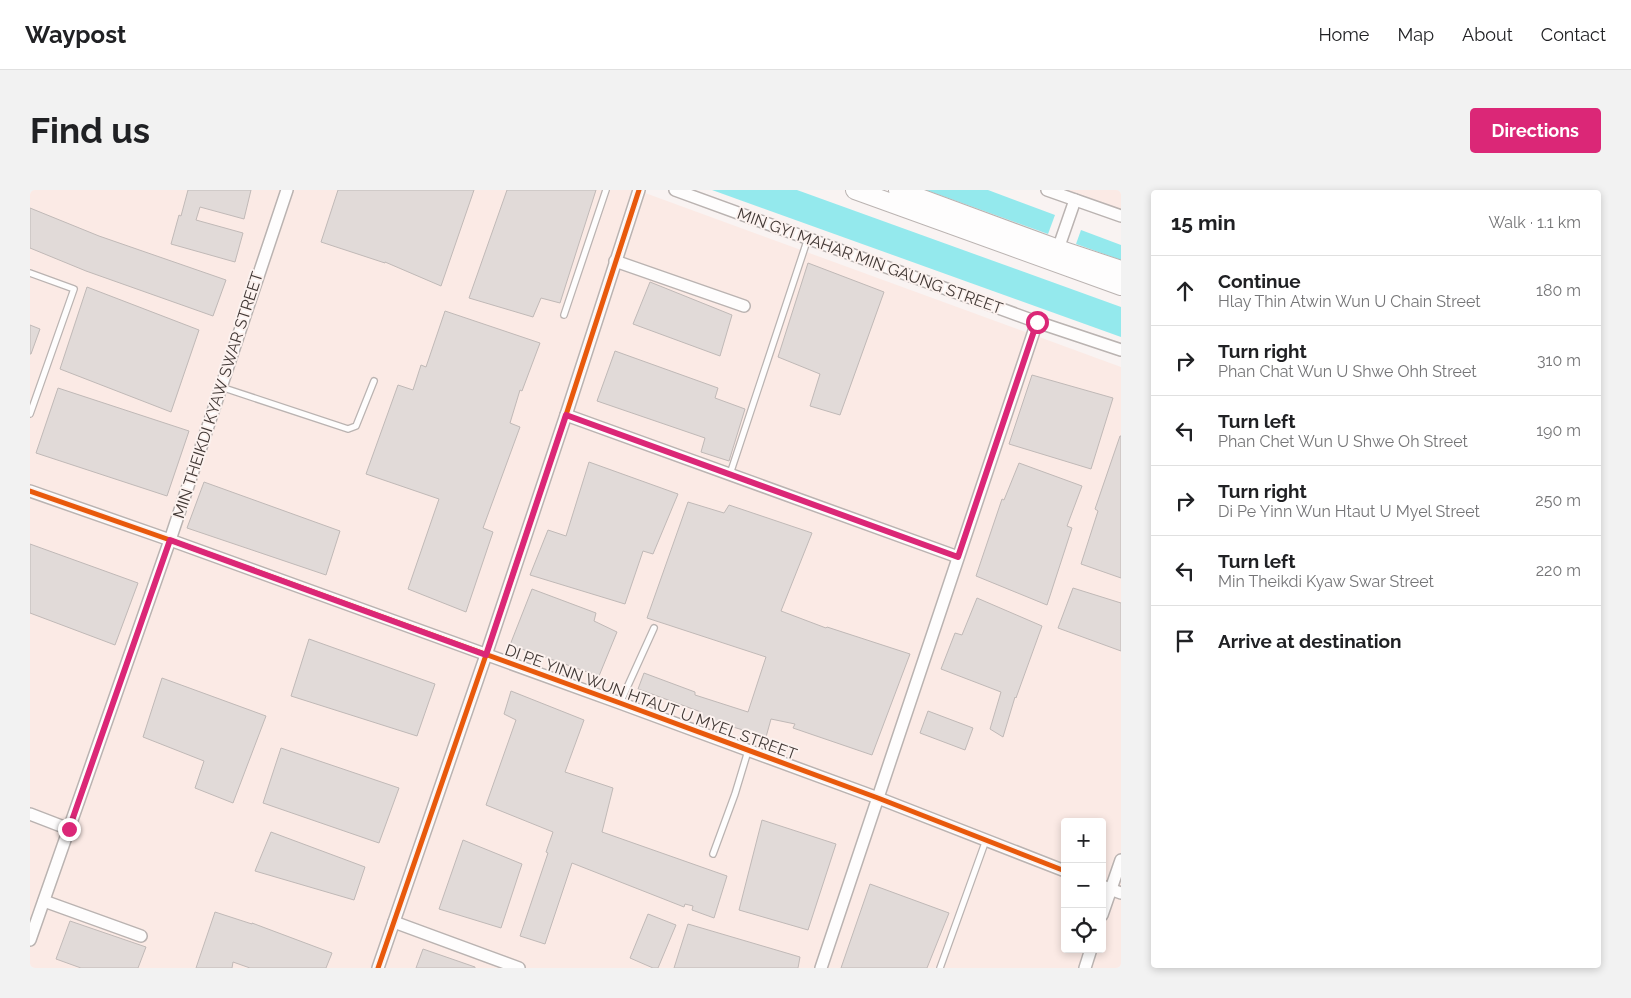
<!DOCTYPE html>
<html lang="en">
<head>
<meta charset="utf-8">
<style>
	body { margin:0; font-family:Raleway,sans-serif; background:#f2f2f2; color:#202124 }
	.controls { position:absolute; right:15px; bottom:15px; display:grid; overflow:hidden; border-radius:5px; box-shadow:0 2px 8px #0003 }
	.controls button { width:45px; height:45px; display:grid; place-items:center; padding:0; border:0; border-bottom:1px solid #e0e0e0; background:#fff; color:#202124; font:25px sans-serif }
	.stop { position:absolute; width:15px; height:15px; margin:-11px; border:4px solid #db2777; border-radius:50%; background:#fff }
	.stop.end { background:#db2777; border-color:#fff; box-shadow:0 1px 5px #0008 }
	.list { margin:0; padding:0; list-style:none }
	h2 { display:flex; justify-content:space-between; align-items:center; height:65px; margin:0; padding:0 20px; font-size:21px }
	h2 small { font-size:16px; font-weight:400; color:#757577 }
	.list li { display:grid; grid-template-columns:32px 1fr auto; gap:15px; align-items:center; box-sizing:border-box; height:70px; padding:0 20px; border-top:1px solid #e0e0e0 }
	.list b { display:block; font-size:19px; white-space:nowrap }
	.list p { margin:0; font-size:16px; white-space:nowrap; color:#757577 }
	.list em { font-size:16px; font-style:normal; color:#757577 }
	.icon { flex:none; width:28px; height:28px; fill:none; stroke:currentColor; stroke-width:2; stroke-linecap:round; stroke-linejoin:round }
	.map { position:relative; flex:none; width:1091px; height:778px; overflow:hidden; border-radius:5px }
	header { display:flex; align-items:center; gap:30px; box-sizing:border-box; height:70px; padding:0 25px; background:#fff; border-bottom:1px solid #e0e0e0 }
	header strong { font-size:24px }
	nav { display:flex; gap:28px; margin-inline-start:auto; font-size:18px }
	.intro { display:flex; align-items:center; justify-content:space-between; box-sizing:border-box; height:120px; padding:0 30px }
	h1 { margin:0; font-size:35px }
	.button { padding:12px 22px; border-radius:5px; background:#db2777; color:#fff; font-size:18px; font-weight:700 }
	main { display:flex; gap:30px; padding:0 30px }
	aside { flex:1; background:#fff; border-radius:5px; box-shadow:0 2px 8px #0003 }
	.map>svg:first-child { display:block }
	.built { fill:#fbeae5; fill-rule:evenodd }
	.water { fill:#94e9ed }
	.building { fill:#e1dad8; stroke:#c0b9b7 }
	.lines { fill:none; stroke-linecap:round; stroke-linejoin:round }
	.lane-casing { stroke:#bab3b1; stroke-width:8 }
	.street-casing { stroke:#bab3b1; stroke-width:14 }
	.primary-casing { stroke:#bab3b1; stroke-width:20 }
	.lane { stroke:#fefdfd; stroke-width:5.5 }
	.street { stroke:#fefdfd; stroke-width:11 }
	.primary { stroke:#fefdfd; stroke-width:18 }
	.cycleway-casing { stroke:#fcf2ef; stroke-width:8 }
	.cycleway { stroke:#e8590c; stroke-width:5 }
	.route { stroke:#db2777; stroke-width:6 }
	.labels { text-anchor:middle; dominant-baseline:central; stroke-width:4; stroke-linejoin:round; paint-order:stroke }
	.street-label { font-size:16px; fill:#413835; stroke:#fcf2ef }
</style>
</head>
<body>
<header>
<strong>Waypost</strong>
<nav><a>Home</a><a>Map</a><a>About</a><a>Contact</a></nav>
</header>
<div class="intro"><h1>Find us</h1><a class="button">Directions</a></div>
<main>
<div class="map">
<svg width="1091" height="778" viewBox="0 0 1091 778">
	<rect width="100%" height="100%" fill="#f9f3f2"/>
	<g class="built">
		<path d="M0 0H607L1091 177V778H0ZM1035 632H1072V759H1035Z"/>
		<path d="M1032 0H1091V21Z"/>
	</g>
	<g class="water">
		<path d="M682 0H767L1091 117V147Z"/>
		<path d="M896 0H958L1025 25 1018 44Z"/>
		<path d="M1051 40 1091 55V70L1046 54Z"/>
	</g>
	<g class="building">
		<path d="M158 0H221L214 29 170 17 166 30 213 43 205 72 141 54 149 25 151 26Z"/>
		<path d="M308 0H444L411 96 355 72V73L291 52Z"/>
		<path d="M477 0H566L530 113 511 108 503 127 439 108Z"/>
		<path d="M0 18 69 46 196 90 183 126 56 81 0 58Z"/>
		<path d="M778 73 854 102 810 225 780 216 790 184 748 167Z"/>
		<path d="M620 92 702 125 690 166 603 134Z"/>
		<path d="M57 97 169 140 141 222 30 179Z"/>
		<path d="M415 121 510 153 492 201 490 200 480 233 490 237 453 338 463 342 436 422 378 399 409 309 336 284 368 195 383 200 391 175 396 177Z"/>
		<path d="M0 135 10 139 1 164H0Z"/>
		<path d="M585 161 688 198 685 208 715 219 699 271 671 262 675 248 567 211Z"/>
		<path d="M1002 185 1083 208 1061 279 979 254Z"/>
		<path d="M28 198 159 241 137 306 6 263Z"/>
		<path d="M1090 246H1091V388L1051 374 1068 321 1065 319Z"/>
		<path d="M559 272 648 304 623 364 613 361 595 414 500 385 518 340 536 346Z"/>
		<path d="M989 273 1052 296 1037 336 1042 338 1017 415 946 386 972 309 974 310Z"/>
		<path d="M174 292 310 341 296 385 157 338Z"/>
		<path d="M658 312 694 323 699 315 782 343 751 421 796 438 797 437 880 464 842 565 763 538 765 534 741 529 736 547 670 527 671 522 608 499 614 483 665 502V505L718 522 736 467 617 428Z"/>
		<path d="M0 354 108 393 85 455 0 423Z"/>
		<path d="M1043 398 1091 413V461L1028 438Z"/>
		<path d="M502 399 566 423 564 431 587 442 569 486 480 455Z"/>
		<path d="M947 408 1012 436 986 508 985 507 973 547 960 539 971 502 911 479 925 443 932 445Z"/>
		<path d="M279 449 405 494 387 546 261 506Z"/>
		<path d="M132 488 236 526 203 613 165 598 174 571 113 547Z"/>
		<path d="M481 501 554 530 535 582 583 598 572 642 697 686 684 728 662 720 663 716 655 714 654 717 542 673 515 754 490 746 518 663 516 662 523 642 456 615 486 530 474 524Z"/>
		<path d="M898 521 943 538 935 560 890 543Z"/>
		<path d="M251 558 369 598 349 653 233 613Z"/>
		<path d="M732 630 806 654 778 740 709 720Z"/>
		<path d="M241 642 335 677 324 710 225 681Z"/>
		<path d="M433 650 492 674 471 738 409 719Z"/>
		<path d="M840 694 919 723 897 778H811Z"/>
		<path d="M185 722 222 734V733L302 763 296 778H220L203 772 202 778H166Z"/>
		<path d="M618 724 646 735 628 778H623L600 768Z"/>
		<path d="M40 731 116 757 108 778H51L26 769Z"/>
		<path d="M658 734 770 767 768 778H644Z"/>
		<path d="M393 759 445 777V778H386Z"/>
	</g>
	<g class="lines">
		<defs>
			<g id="lane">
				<path d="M0 83 44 99 0 224"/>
				<path d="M534 125 576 0"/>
				<path d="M191 197 318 239 326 236 344 191"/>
				<path d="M700 284 778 48"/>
				<path d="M590 513 624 438"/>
				<path d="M683 664 705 604 718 561"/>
				<path d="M910 778 956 650"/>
			</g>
			<g id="street">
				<path d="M645 0 1007 132 1091 160"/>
				<path d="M1017 0 1091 26"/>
				<path d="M1028 59 1045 10"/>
				<path d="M585 71 714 116"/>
				<path d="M536 225 928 367"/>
				<path d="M0 301 140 350 590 513 848 608 1035 681"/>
				<path d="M0 624 39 639"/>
				<path d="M1072 696 1091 703"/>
				<path d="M14 711 111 746"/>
				<path d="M1072 725 1091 670"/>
				<path d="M364 732 489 778"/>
				<path d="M0 750 140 350 257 0"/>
				<path d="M348 778 456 465 536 225 609 0"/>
				<path d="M791 778 1007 132"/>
				<path d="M1055 778 1061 759"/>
			</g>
			<g id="primary">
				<path d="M825 0 1091 96"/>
				<path d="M868 0 1028 59 1091 80"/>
			</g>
		</defs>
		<use href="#lane" class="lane-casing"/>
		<use href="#street" class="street-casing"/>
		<use href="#primary" class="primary-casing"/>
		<use href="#lane" class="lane"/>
		<use href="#street" class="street"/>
		<use href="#primary" class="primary"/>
		<defs>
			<g id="cycleway">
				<path d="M0 301 140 350 590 513 848 608 1035 681"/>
				<path d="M348 778 456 465 536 225 609 0"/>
			</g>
		</defs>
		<use href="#cycleway" class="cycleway-casing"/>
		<use href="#cycleway" class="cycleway"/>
	</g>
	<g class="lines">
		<path class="route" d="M39 639 140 350 456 465 536 225 928 367 1007 132"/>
	</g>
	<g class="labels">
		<g class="street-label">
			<text transform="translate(840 71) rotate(20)">MIN GYI MAHAR MIN GAUNG STREET</text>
			<text transform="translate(188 205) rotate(-72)">MIN THEIKDI KYAW SWAR STREET</text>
			<text transform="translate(621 512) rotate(20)">DI PE YINN WUN HTAUT U MYEL STREET</text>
		</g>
	</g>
</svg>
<div class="controls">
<button>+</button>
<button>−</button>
<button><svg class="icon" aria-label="locate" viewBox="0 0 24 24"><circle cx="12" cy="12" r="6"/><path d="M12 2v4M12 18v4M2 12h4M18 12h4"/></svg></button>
</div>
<div class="stop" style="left:1007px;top:132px"></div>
<div class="stop end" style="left:39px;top:639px"></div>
</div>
<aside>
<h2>15 min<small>Walk · 1.1 km</small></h2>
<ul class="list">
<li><svg class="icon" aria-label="ahead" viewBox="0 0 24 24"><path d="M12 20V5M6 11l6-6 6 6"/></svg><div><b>Continue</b><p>Hlay Thin Atwin Wun U Chain Street</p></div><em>180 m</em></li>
<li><svg class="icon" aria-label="right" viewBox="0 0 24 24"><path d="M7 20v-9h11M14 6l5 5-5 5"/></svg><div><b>Turn right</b><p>Phan Chat Wun U Shwe Ohh Street</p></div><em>310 m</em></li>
<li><svg class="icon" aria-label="left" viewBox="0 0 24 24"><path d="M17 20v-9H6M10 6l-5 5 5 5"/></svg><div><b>Turn left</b><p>Phan Chet Wun U Shwe Oh Street</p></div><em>190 m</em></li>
<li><svg class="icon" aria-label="right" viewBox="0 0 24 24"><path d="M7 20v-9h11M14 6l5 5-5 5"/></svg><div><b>Turn right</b><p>Di Pe Yinn Wun Htaut U Myel Street</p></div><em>250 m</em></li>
<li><svg class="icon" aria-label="left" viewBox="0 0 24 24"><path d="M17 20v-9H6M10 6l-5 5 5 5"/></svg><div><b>Turn left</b><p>Min Theikdi Kyaw Swar Street</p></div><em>220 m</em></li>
<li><svg class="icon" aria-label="arrive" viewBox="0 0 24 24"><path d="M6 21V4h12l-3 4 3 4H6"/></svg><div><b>Arrive at destination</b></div></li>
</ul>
</aside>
</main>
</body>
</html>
